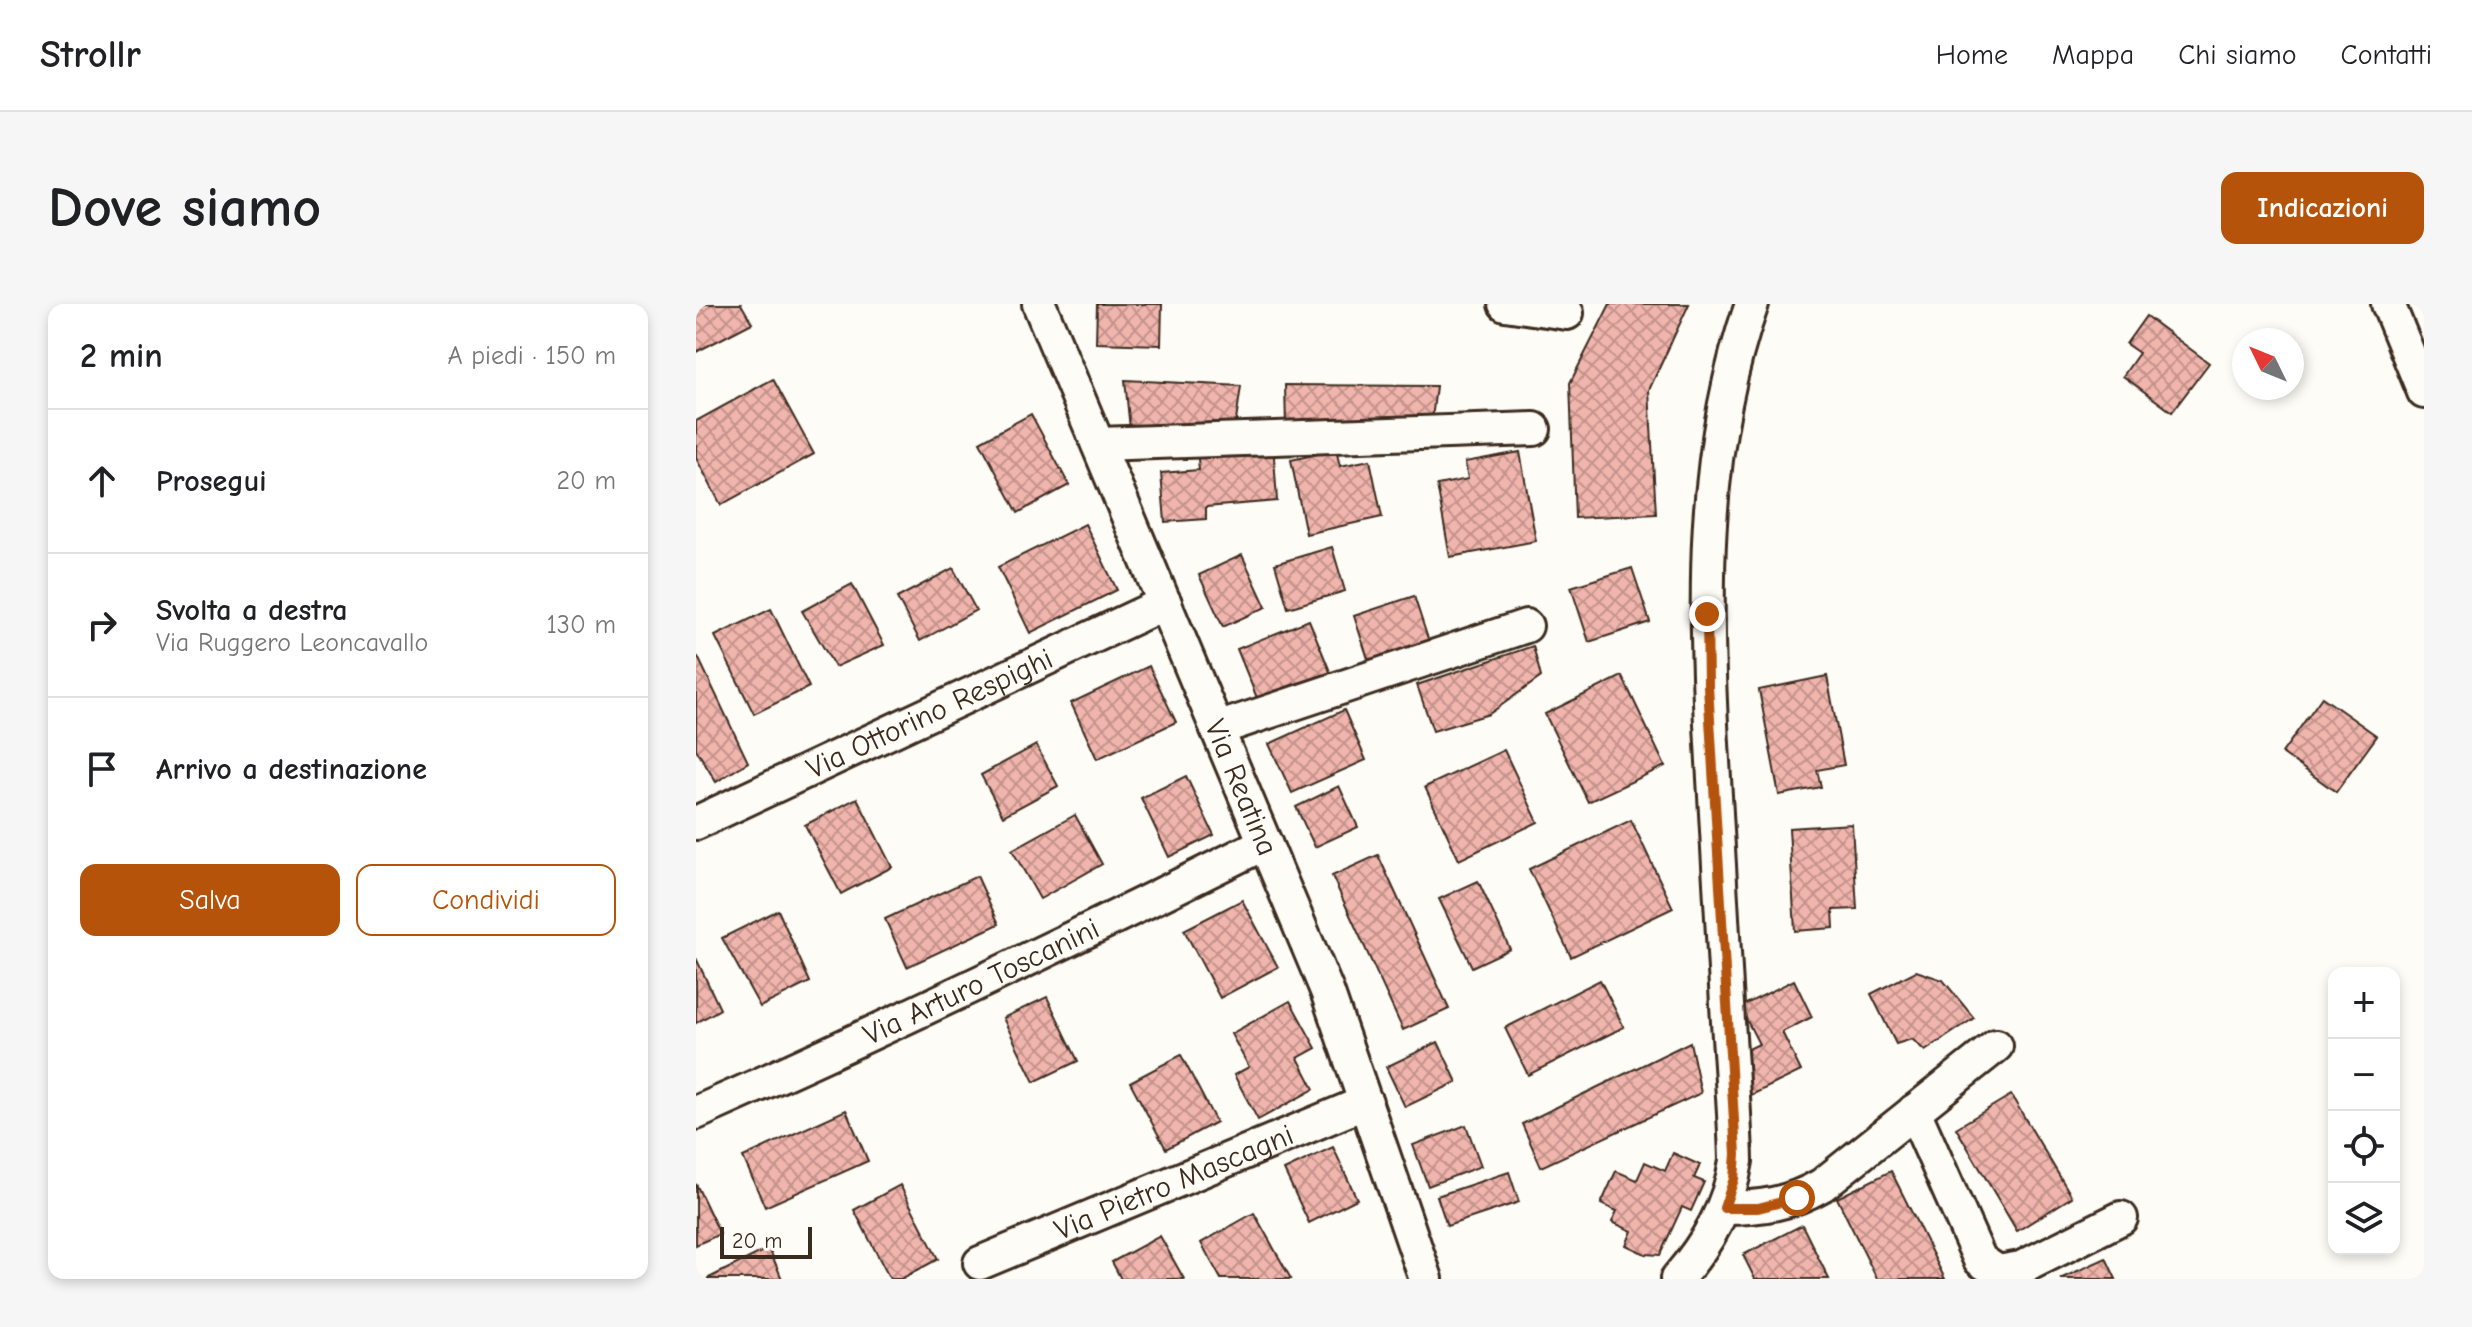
<!DOCTYPE html>
<html lang="it">
<head>
<meta charset="utf-8">
<style>
	body { margin:0; font-family:"Comic Neue",sans-serif; background:#f6f6f6; color:#202124 }
	.controls { position:absolute; right:24px; bottom:24px; display:grid; overflow:hidden; border-radius:16px; box-shadow:0 4px 12px #0003 }
	.controls button { width:72px; height:72px; display:grid; place-items:center; padding:0; border:0; border-bottom:2px solid #e0e0e0; background:#fff; color:#202124; font:40px sans-serif }
	.compass { position:absolute; left:1536px; top:24px; width:72px; height:72px; border-radius:50%; background:#fff; box-shadow:0 4px 12px #0003; rotate:313deg }
	.scale { position:absolute; left:24px; bottom:20px; width:92px; box-sizing:border-box; padding-left:8px; border:4px solid #3b2a1e; border-top:0; font-size:22px; line-height:28px; white-space:nowrap; color:#3b2a1e; -webkit-text-stroke:6px #fdfcf7; paint-order:stroke }
	.stop { position:absolute; width:24px; height:24px; margin:-18px; border:6px solid #b45309; border-radius:50%; background:#fff }
	.stop.end { background:#b45309; border-color:#fff; box-shadow:0 2px 8px #0008 }
	.list { margin:0; padding:0; list-style:none }
	h2 { display:flex; justify-content:space-between; align-items:center; height:104px; margin:0; padding:0 32px; font-size:34px }
	h2 small { font-size:26px; font-weight:400; color:#757577 }
	.list li { display:grid; grid-template-columns:52px 1fr auto; gap:24px; align-items:center; box-sizing:border-box; height:144px; padding:0 32px; border-top:2px solid #e0e0e0 }
	.list b { display:block; font-size:30px; white-space:nowrap }
	.list p { margin:0; font-size:26px; white-space:nowrap; color:#757577 }
	.list em { font-size:26px; font-style:normal; color:#757577 }
	.actions { display:flex; gap:16px; padding:24px 32px }
	.actions a { flex:1; padding:18px 0; border:2px solid #b45309; border-radius:16px; text-align:center; font-size:28px; color:#b45309 }
	.actions .main { background:#b45309; color:#fff }
	.icon { flex:none; width:44px; height:44px; fill:none; stroke:currentColor; stroke-width:2; stroke-linecap:round; stroke-linejoin:round }
	.map { position:relative; flex:none; width:1728px; height:975px; overflow:hidden; border-radius:16px }
	header { display:flex; align-items:center; gap:48px; box-sizing:border-box; height:112px; padding:0 40px; background:#fff; border-bottom:2px solid #e0e0e0 }
	header strong { font-size:38px }
	nav { display:flex; gap:44px; margin-inline-start:auto; font-size:28px }
	.intro { display:flex; align-items:center; justify-content:space-between; box-sizing:border-box; height:192px; padding:0 48px }
	h1 { margin:0; font-size:56px }
	.button { padding:20px 36px; border-radius:16px; background:#b45309; color:#fff; font-size:28px; font-weight:700 }
	main { display:flex; gap:48px; padding:0 48px }
	aside { flex:1; background:#fff; border-radius:16px; box-shadow:0 4px 12px #0003 }
	.map>svg:first-child { display:block }
	.building { fill:url(#building-cross-hatch); stroke:#3b2a1e; stroke-width:2 }
	.lines { fill:none; stroke-linecap:round; stroke-linejoin:round }
	.minor-casing { stroke:#3b2a1e; stroke-width:38 }
	.minor { stroke:#fdfcf7; stroke-width:32 }
	.route { stroke:#b45309; stroke-width:10 }
	.labels { text-anchor:middle; dominant-baseline:central; stroke-width:8; stroke-linejoin:round; paint-order:stroke }
	.street-label { font-size:30px; fill:#3b2a1e; stroke:#fdfcf7 }
</style>
</head>
<body>
<header>
<strong>Strollr</strong>
<nav><a>Home</a><a>Mappa</a><a>Chi siamo</a><a>Contatti</a></nav>
</header>
<div class="intro"><h1>Dove siamo</h1><a class="button">Indicazioni</a></div>
<main>
<aside>
<h2>2 min<small>A piedi · 150 m</small></h2>
<ul class="list">
<li><svg class="icon" aria-label="ahead" viewBox="0 0 24 24"><path d="M12 20V5M6 11l6-6 6 6"/></svg><div><b>Prosegui</b></div><em>20 m</em></li>
<li><svg class="icon" aria-label="right" viewBox="0 0 24 24"><path d="M7 20v-9h11M14 6l5 5-5 5"/></svg><div><b>Svolta a destra</b><p>Via Ruggero Leoncavallo</p></div><em>130 m</em></li>
<li><svg class="icon" aria-label="arrive" viewBox="0 0 24 24"><path d="M6 21V4h12l-3 4 3 4H6"/></svg><div><b>Arrivo a destinazione</b></div></li>
</ul>
<div class="actions"><a class="main">Salva</a><a>Condividi</a></div>
</aside>
<div class="map">
<svg width="1728" height="975" viewBox="0 0 1728 975">
	<defs>
		<pattern id="building-cross-hatch" width="8" height="8" patternUnits="userSpaceOnUse" patternTransform="scale(2)"><rect width="8" height="8" fill="#f0b5ad"/><path d="M0 0l8 8M0 8l8-8" fill="none" stroke="#c4938c"/></pattern>
	</defs>
	<rect width="100%" height="100%" fill="#fdfcf7"/>
	<filter id="ink" filterUnits="userSpaceOnUse"><feTurbulence type="fractalNoise" baseFrequency=".0125" numOctaves="2"/><feDisplacementMap in="SourceGraphic" scale="16" xChannelSelector="R" yChannelSelector="G"/><feConvolveMatrix kernelMatrix="1 2 1 2 8 2 1 2 1" color-interpolation-filters="sRGB"/></filter>
	<g filter="url(#ink)">
		<g class="building">
			<path d="M0 0H45L56 19 0 48Z"/>
			<path d="M401 0H466L465 41 400 39Z"/>
			<path d="M914 0H993L953 86 960 210 879 214 874 79Z"/>
			<path d="M1450 12 1513 59 1476 108 1427 72 1443 49 1430 40Z"/>
			<path d="M77 75 118 150 25 201 0 154V117Z"/>
			<path d="M429 76 545 82 539 124 434 125Z"/>
			<path d="M589 81 740 82 736 115 590 123Z"/>
			<path d="M335 110 373 181 322 209 284 138Z"/>
			<path d="M577 138 581 197 510 203V215L469 218 465 169 503 166 501 144Z"/>
			<path d="M640 146 644 162 674 156 686 213 610 230 595 156Z"/>
			<path d="M824 148 840 237 754 253 741 181 772 175 769 158Z"/>
			<path d="M389 220 421 286 334 329 302 263Z"/>
			<path d="M636 243 649 287 592 304 579 260Z"/>
			<path d="M546 251 570 303 527 323 503 271Z"/>
			<path d="M257 264 280 306 224 337 201 294Z"/>
			<path d="M936 264 954 318 893 338 875 283Z"/>
			<path d="M156 280 188 341 139 363 106 307Z"/>
			<path d="M718 292 733 338 673 358 658 312Z"/>
			<path d="M75 305 113 383 58 410 19 332Z"/>
			<path d="M613 316 635 370 563 399 541 345Z"/>
			<path d="M837 342 845 373 793 410 737 427 721 381Z"/>
			<path d="M2 353 52 458 20 478 0 445V354Z"/>
			<path d="M453 362 480 418 401 455 375 399Z"/>
			<path d="M926 372 969 462 892 498 849 410Z"/>
			<path d="M1131 372 1148 461 1121 466 1125 483 1083 491 1063 386Z"/>
			<path d="M1626 393 1681 432 1640 488 1586 449Z"/>
			<path d="M648 406 670 456 596 489 573 440Z"/>
			<path d="M340 441 362 482 307 512 285 471Z"/>
			<path d="M808 446 842 518 763 556 729 483Z"/>
			<path d="M490 472 518 531 473 553 445 494Z"/>
			<path d="M643 482 662 523 619 543 600 503Z"/>
			<path d="M161 494 196 563 145 590 109 521Z"/>
			<path d="M379 511 406 560 344 595 316 546Z"/>
			<path d="M935 516 977 604 875 653 833 565Z"/>
			<path d="M1156 520 1161 605 1137 606 1138 624 1099 627 1093 524Z"/>
			<path d="M682 551 753 705 707 726 636 572Z"/>
			<path d="M281 572 303 620 211 663 189 615Z"/>
			<path d="M782 577 814 645 776 663 743 595Z"/>
			<path d="M546 596 582 663 524 694 488 626Z"/>
			<path d="M82 606 114 678 64 703 26 634Z"/>
			<path d="M0 654 24 705 0 719Z"/>
			<path d="M1220 667 1247 676 1278 714 1229 747 1216 735 1200 740 1175 690Z"/>
			<path d="M904 676 928 723 832 771 809 724Z"/>
			<path d="M1098 676 1116 713 1086 728 1105 767 1049 794 1042 750 1063 740 1044 703Z"/>
			<path d="M351 693 382 757 338 778 307 714Z"/>
			<path d="M594 697 620 744 602 754 618 785 562 816 538 771 553 763 535 730Z"/>
			<path d="M742 738 761 778 709 803 690 763Z"/>
			<path d="M994 738 1005 789 845 863 826 820Z"/>
			<path d="M485 751 520 818 470 845 434 778Z"/>
			<path d="M1315 791 1376 893 1321 927 1260 824Z"/>
			<path d="M150 806 172 857 69 903 47 853Z"/>
			<path d="M770 821 785 862 732 882 717 841Z"/>
			<path d="M637 843 661 895 613 919 588 866Z"/>
			<path d="M977 849 1004 861 998 874 1008 878 995 907 986 903 964 951 949 950 930 941 936 927 916 918 921 907 905 900 920 867 941 876 949 858 969 867Z"/>
			<path d="M1195 867 1249 975H1181L1141 894Z"/>
			<path d="M813 868 823 898 751 922 741 892Z"/>
			<path d="M0 880 24 930 0 941Z"/>
			<path d="M204 881 242 955 205 975H194L158 906Z"/>
			<path d="M558 909 595 975H525L505 939Z"/>
			<path d="M1106 921 1133 975H1059L1047 951Z"/>
			<path d="M464 932 488 975H425L416 958Z"/>
			<path d="M73 944 86 975H11Z"/>
			<path d="M1410 954 1420 975H1364Z"/>
		</g>
		<g class="lines">
			<defs>
				<g id="minor">
					<path id="s1" d="M343 0 631 687 730 975"/>
					<path d="M809 0 871 9"/>
					<path d="M1692 0 1728 88"/>
					<path d="M402 140 838 125"/>
					<path d="M521 425 830 322"/>
					<path id="s2" d="M0 519 469 299"/>
					<path d="M1218 807 1284 956 1302 968 1325 964 1425 914"/>
					<path id="s3" d="M0 809C192 724 381 633 569 539"/>
					<path d="M1028 904C1065 904 1093 900 1126 881L1300 742"/>
					<path id="s4" d="M284 959 670 798"/>
					<path d="M981 975C1011 940 1033 903 1040 857 1039 811 1035 764 1032 718 1027 631 1022 544 1017 457 1008 304 1004 146 1056 0"/>
				</g>
			</defs>
			<use href="#minor" class="minor-casing"/>
			<use href="#minor" class="minor"/>
		</g>
	</g>
	<g class="lines" filter="url(#ink)">
		<path class="route" d="M1011 310 1012 382 1040 850 1038 875 1028 904H1062L1101 894"/>
	</g>
	<g class="labels">
		<g class="street-label">
			<text stroke="none"><textPath href="#s2" startOffset="258">Via Ottorino Respighi</textPath></text>
			<text stroke="none"><textPath href="#s1" startOffset="524">Via Reatina</textPath></text>
			<text stroke="none"><textPath href="#s3" startOffset="314">Via Arturo Toscanini</textPath></text>
			<text stroke="none"><textPath href="#s4" startOffset="210">Via Pietro Mascagni</textPath></text>
		</g>
	</g>
</svg>
<div class="controls">
<button>+</button>
<button>−</button>
<button><svg class="icon" aria-label="locate" viewBox="0 0 24 24"><circle cx="12" cy="12" r="6"/><path d="M12 2v4M12 18v4M2 12h4M18 12h4"/></svg></button>
<button><svg class="icon" aria-label="layers" viewBox="0 0 24 24"><path d="M12 4l9 5-9 5-9-5zM3 14l9 5 9-5"/></svg></button>
</div>
<svg class="compass" viewBox="-18 -18 36 36"><path d="M0-13l5 13h-10z" fill="#e53935"/><path d="M0 13l5-13h-10z" fill="#757577"/></svg>
<div class="scale">20 m</div>
<div class="stop" style="left:1101px;top:894px"></div>
<div class="stop end" style="left:1011px;top:310px"></div>
</div>
</main>
</body>
</html>
